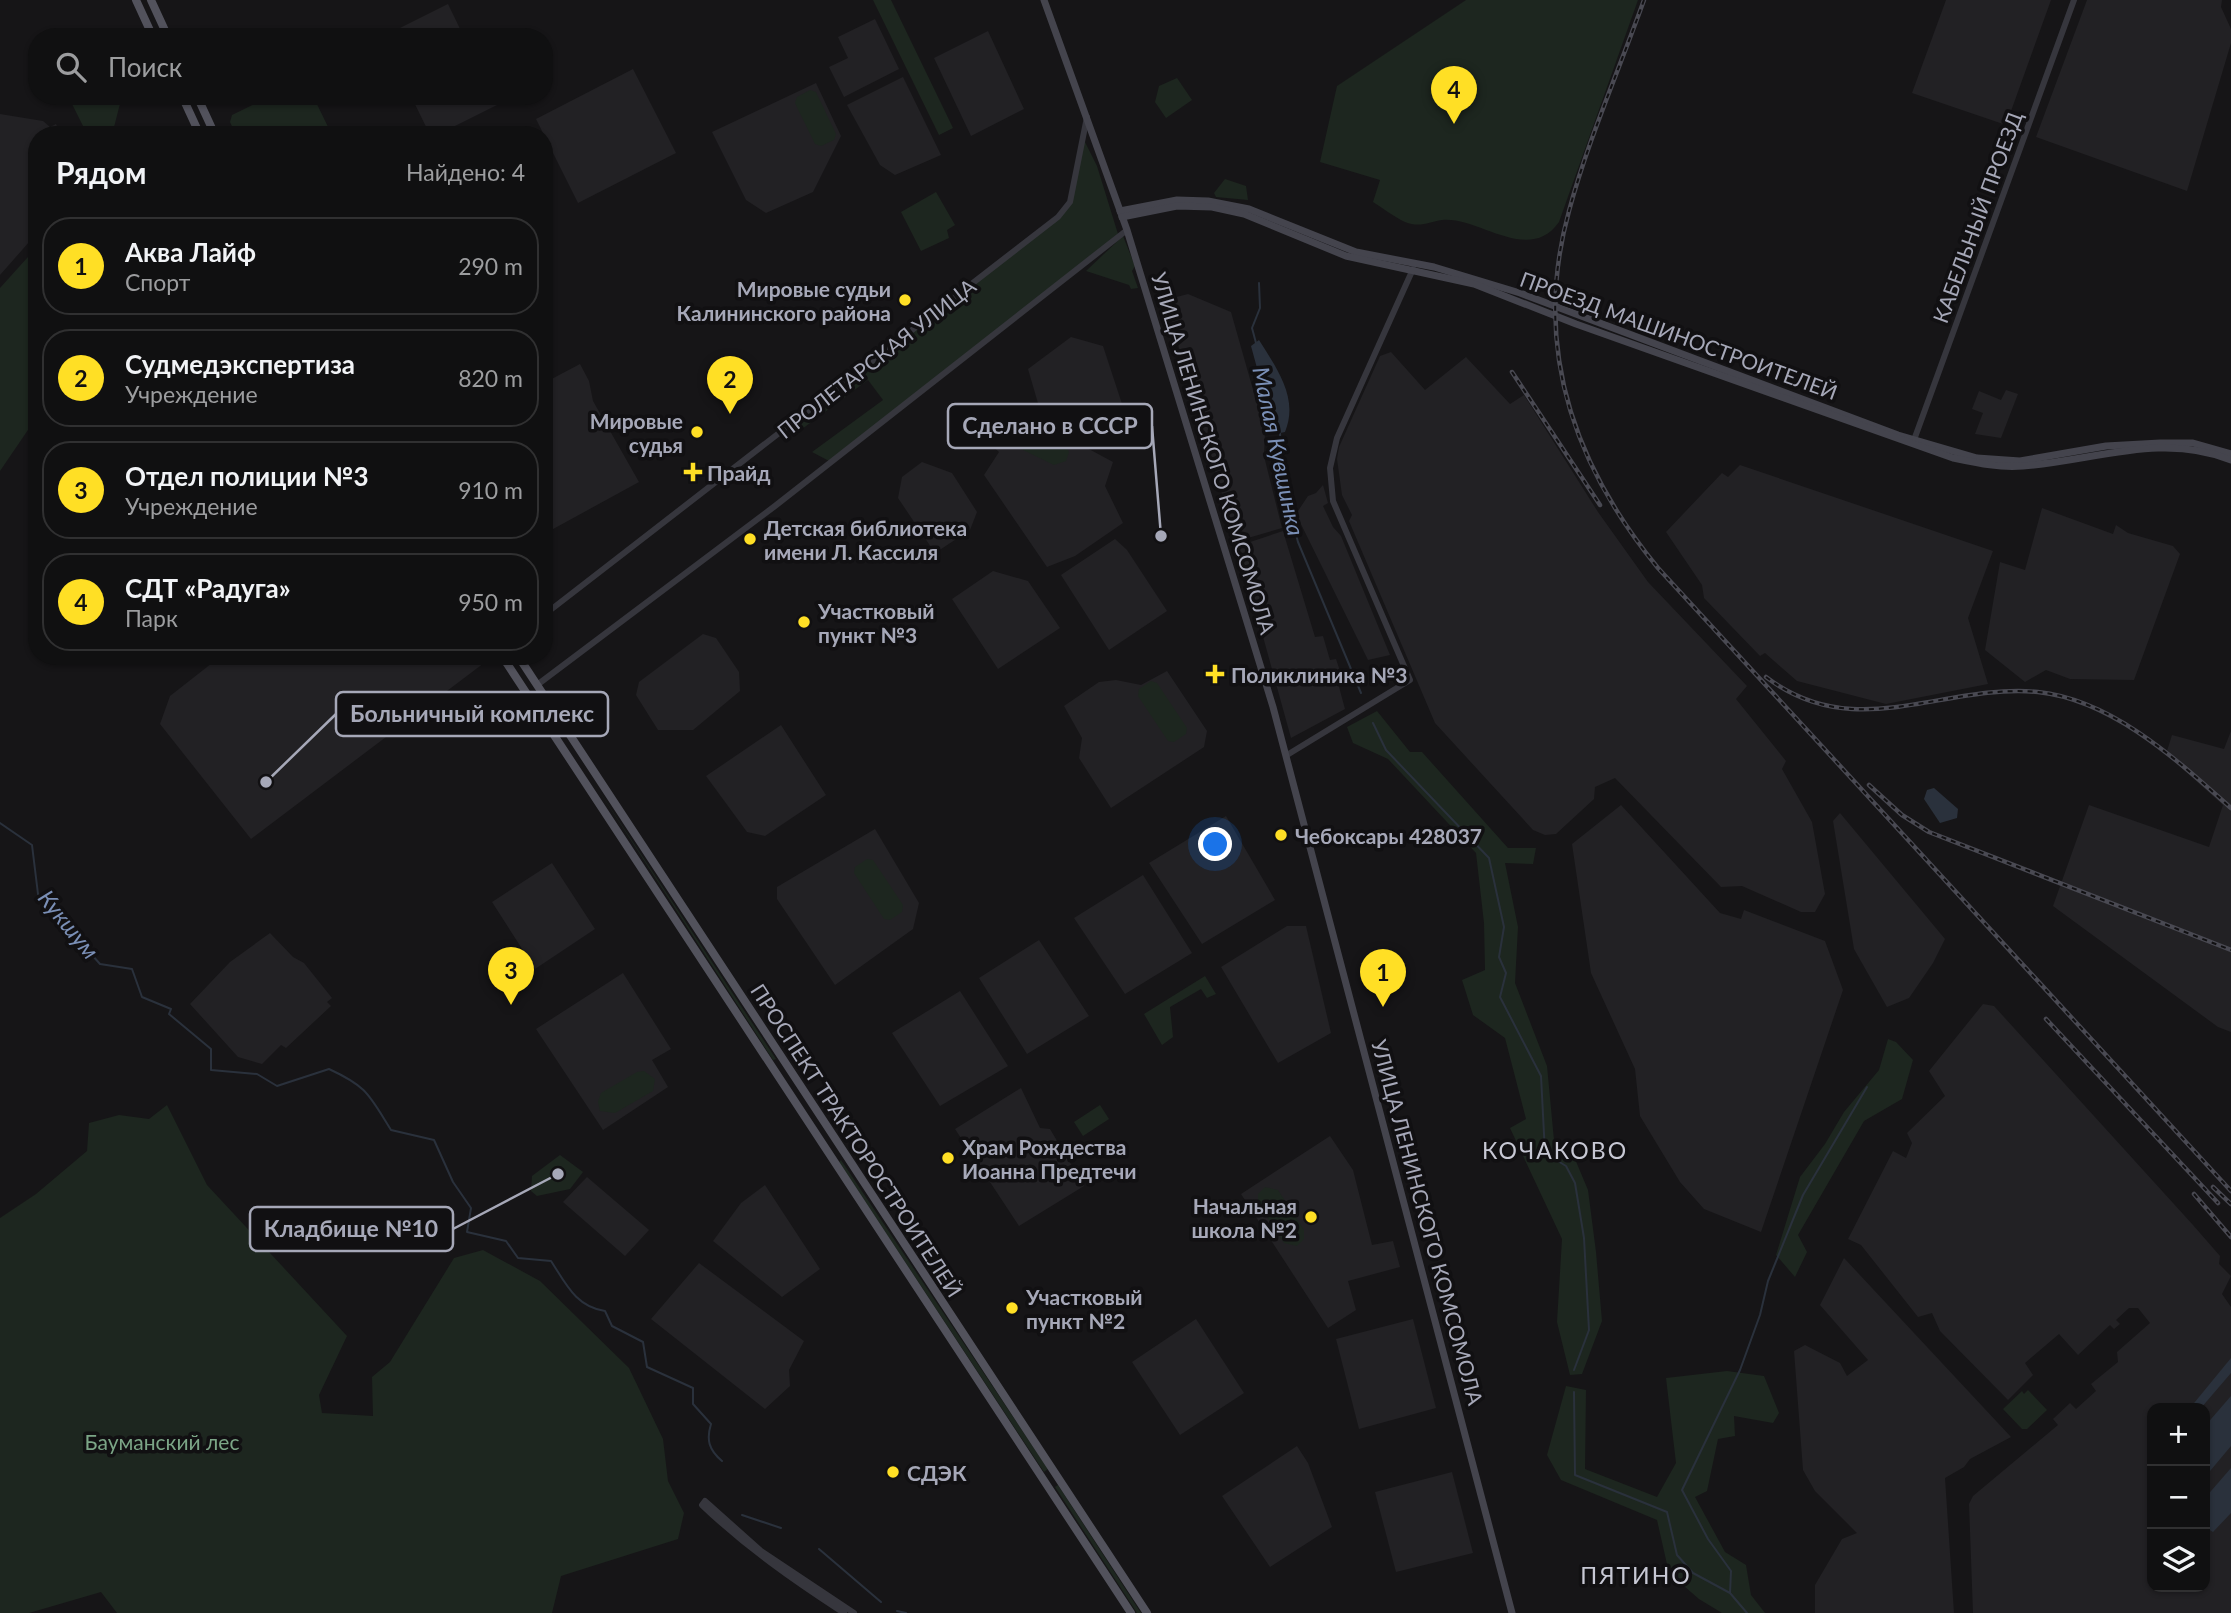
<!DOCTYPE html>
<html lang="ru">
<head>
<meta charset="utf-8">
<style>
	body { margin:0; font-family:Lato,sans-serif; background:#19191a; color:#f1f3f6 }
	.controls { position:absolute; right:21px; bottom:21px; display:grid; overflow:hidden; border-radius:14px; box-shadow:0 2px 5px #0004 }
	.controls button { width:63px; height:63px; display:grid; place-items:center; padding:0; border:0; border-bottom:2px solid #303031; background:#101011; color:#f1f3f6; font:35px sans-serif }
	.you { position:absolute; left:1216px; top:845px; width:24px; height:24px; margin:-18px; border:5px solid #fff; border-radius:50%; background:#1a73e8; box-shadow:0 0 0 10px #1a73e833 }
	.badge { display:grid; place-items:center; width:46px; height:46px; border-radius:50%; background:#ffdf25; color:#111; font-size:23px; font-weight:700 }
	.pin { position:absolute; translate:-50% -58px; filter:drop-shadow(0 2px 4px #0008) }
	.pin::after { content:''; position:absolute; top:37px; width:24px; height:21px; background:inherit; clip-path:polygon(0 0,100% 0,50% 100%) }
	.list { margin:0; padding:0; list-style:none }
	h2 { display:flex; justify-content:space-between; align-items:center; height:91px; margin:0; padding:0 28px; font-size:30px }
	h2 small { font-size:23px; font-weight:400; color:#9c9d9f }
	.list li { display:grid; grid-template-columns:46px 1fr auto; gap:21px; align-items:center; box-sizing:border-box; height:98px; margin:0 14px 14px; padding:0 14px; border:2px solid #303031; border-radius:28px }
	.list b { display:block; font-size:26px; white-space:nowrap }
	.list p { margin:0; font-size:23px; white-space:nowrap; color:#9c9d9f }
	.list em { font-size:23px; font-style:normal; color:#9c9d9f }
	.icon { flex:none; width:38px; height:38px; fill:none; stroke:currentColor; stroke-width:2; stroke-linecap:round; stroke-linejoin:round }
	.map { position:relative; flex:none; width:2231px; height:1613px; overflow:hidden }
	.search { position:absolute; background:#101011; box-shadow:0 2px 5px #0004; left:28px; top:28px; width:525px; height:77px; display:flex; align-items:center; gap:18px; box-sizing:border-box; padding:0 24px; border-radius:28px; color:#9c9d9f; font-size:26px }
	.panel { position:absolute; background:#101011; box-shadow:0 2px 5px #0004; left:28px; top:126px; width:525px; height:539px; border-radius:28px }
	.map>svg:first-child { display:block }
	.built { fill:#222124; fill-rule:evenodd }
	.green { fill:#1d261f }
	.water { fill:#2a313c }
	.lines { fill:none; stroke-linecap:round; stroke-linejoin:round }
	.stream { stroke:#2a313c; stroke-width:2 }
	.tertiary { stroke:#36363d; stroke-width:6 }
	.secondary { stroke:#44444d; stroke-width:7 }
	.primary { stroke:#52525c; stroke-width:8 }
	.rail-casing { stroke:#494952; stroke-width:4.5 }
	.rail { stroke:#111012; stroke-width:2; stroke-dasharray:5; stroke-linecap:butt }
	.poi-dot { fill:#ffdf25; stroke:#111012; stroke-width:2.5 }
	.labels { text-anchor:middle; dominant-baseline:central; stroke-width:7; stroke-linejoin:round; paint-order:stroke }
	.street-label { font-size:21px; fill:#a6a8b8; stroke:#111012 }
	.poi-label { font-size:21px; font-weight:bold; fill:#a6a8b8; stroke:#111012; text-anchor:start }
	.park-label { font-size:21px; fill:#7ba586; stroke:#111012 }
	.water-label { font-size:23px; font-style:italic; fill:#7a8fb6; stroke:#111012 }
	.neighbourhood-label { font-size:23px; letter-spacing:2px; fill:#c7c8d4; stroke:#111012 }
	.leader { fill:none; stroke:#a6a8b8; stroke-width:2.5 }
	.callout-dot { fill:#a6a8b8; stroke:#111012; stroke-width:2.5 }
	.callout { fill:#111012; stroke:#a6a8b8; stroke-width:2.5 }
	.callout-label { font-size:23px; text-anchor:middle; font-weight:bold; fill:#a6a8b8 }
</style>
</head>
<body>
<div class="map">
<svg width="2231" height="1613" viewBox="0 0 2231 1613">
	<rect width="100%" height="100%" fill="#161517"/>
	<g class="built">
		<path d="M1946 0H2051L2006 125 1912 93Z"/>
		<path d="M2087 0H2222L2221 7 2231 29V43L2187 191 2036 137Z"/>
		<path d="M448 4 464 37H382Z"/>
		<path d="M875 19 899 69 844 97 829 67 848 58 838 37Z"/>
		<path d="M988 31 1024 109 971 136 934 58Z"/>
		<path d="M633 69 676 153 578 203 536 119Z"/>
		<path d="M903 77 941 155 895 175 880 165 847 105Z"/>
		<path d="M816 83 841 136 813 192 766 213 746 200 712 132Z"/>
		<path d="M411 96H515L437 135H430Z"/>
		<path d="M0 114 43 121 50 127 56 124 61 135H37V233L0 275Z"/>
		<path d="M1188 294 1231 312 1265 432 1264 456 1282 528 1248 538 1246 543 1237 545 1165 300Z"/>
		<path d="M1071 337 1103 346 1124 410 1086 436 1042 417 1028 369Z"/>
		<path d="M1391 352 1425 390 1466 357 1510 404 1524 395 1598 512 1648 582 1747 686 1736 699 1786 761 1782 769 1812 822 1825 894 1815 912H1801L1742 886 1721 887 1615 778 1595 787 1594 799 1556 834 1545 835 1533 830 1435 723 1349 521 1352 515 1342 495 1337 459 1339 447 1380 356Z"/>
		<path d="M580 364 589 381 593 401 639 482 544 534V383Z"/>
		<path d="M2006 390 2018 394 2001 438 1975 434 1983 413 1972 409 1979 391 2001 400Z"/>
		<path d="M1007 405 1113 462 1105 486 1123 523 1075 556 1047 567 984 475 999 452 988 442Z"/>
		<path d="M922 462 952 473 977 512 970 530 935 553 898 498 902 477Z"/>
		<path d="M1740 465 1993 551 1968 618 1988 684 1886 704 1797 681 1765 653 1760 656 1704 598 1702 585 1666 532 1722 473 1728 477Z"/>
		<path d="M1323 485 1328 503 1323 506 1333 527 1341 536 1390 655 1368 660 1296 514 1308 496 1316 493Z"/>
		<path d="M2042 508 2113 534 2116 525 2128 533 2173 546 2180 554 2134 680 2070 679 2046 670 2025 682 1985 650 2000 562 2025 570Z"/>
		<path d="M1283 531 1315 637 1323 636 1330 660 1336 659 1340 671 1335 672 1345 709 1291 738 1238 546Z"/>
		<path d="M1115 539 1127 550 1167 611 1109 650 1061 575Z"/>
		<path d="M993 571 1028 581 1060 628 998 669 952 599Z"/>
		<path d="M703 634 716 638 739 672 740 691 693 730H658L636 695 639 682Z"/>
		<path d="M221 656H486L488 660 251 839 160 724 170 696Z"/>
		<path d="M1167 671 1207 731 1204 747 1111 808 1079 758 1082 738 1064 706 1099 682 1116 680 1141 685Z"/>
		<path d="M781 725 826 795 765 836 747 832 706 776Z"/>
		<path d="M2231 731V1032L2218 1027 2053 906 2089 805 2209 847 2223 805 2166 754 2172 735 2224 749Z"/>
		<path d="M1621 805 1720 913 1741 919 1744 910 1825 941 1843 990 1761 1232 1704 1209 1680 1182 1640 1116 1635 1069 1591 973 1572 844Z"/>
		<path d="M1840 813 1945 939 1933 963 1909 998 1887 1007 1854 949 1833 821Z"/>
		<path d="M1226 816 1275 900 1202 944 1149 863Z"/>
		<path d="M875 829 919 903 913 929 835 985 777 899V887Z"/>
		<path d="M552 863 595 929 535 969 492 902Z"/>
		<path d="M1143 875 1192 953 1125 994 1074 918Z"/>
		<path d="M1287 926H1306L1331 1033 1278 1063 1221 967Z"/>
		<path d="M270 933 293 957 304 963 332 998 327 1002 331 1006 286 1048 281 1045 262 1064 238 1057 190 1004 230 962Z"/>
		<path d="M1039 940 1089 1016 1027 1054 979 978Z"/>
		<path d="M623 973 671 1049 652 1060 668 1087 603 1130 536 1029Z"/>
		<path d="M960 991 1008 1066 940 1106 892 1033Z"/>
		<path d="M1983 1004 1994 1006 2193 1225 2220 1256 2219 1264 2231 1276 2222 1294 2231 1307V1613H1973L1969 1504 1973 1496 2058 1425 2053 1419 2070 1403 2076 1409 2096 1391 2091 1384 2118 1362 2117 1352 2150 1323 2138 1308H2129L2116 1320 2120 1324 2114 1329 2110 1325 2078 1355 2059 1334 2025 1363 2033 1375 2008 1400 1940 1331 1932 1313 1918 1317 1861 1245 1848 1239 1893 1151 1906 1158 1912 1143 1907 1133 1945 1096 1929 1071ZM2152 1408H2205V1587H2152Z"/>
		<path d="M1021 1088 1040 1128 1050 1129 1084 1186 1019 1226 955 1129Z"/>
		<path d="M1330 1136 1353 1170 1372 1245 1393 1241 1400 1267 1348 1281 1356 1310 1328 1328 1241 1194Z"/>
		<path d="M587 1177 649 1230 625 1256 563 1202Z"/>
		<path d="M765 1185 820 1269 782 1297 713 1241 741 1203Z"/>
		<path d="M1844 1258 2011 1437 1970 1459 1964 1467 1945 1478 1954 1613H1815V1585L1842 1539 1857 1533 1815 1491 1803 1470 1794 1351 1805 1345 1840 1363 1847 1376 1868 1360 1820 1305Z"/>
		<path d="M699 1263 804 1341 789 1370 790 1386 765 1409 651 1319Z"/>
		<path d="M1196 1319 1244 1393 1180 1435 1132 1362Z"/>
		<path d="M1413 1319 1436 1408 1359 1429 1336 1339Z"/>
		<path d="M1297 1446 1308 1463 1332 1527 1270 1567 1222 1496Z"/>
		<path d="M1452 1472 1473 1553 1396 1572 1375 1492Z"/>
	</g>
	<g class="green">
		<path d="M873 0H891L953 128 939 135Z"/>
		<path d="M1466 0H1638L1559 222C1529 265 1478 216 1442 220 1429 222 1420 228 1405 222 1394 217 1383 208 1373 202L1380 180 1320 162 1337 86Z"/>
		<path d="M1177 78 1192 100 1166 118 1155 102 1159 86Z"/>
		<path d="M810 90 816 92 836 134 834 140 821 146 815 144 795 103 797 97Z"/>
		<path d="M68 96H122L112 135H83L86 132Z"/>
		<path d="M271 96H313L332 135H236L230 122 232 115Z"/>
		<path d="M1081 134 1097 166 1118 234 831 462 812 452 883 400 868 380 798 432 804 413 1058 217 1070 202Z"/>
		<path d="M1225 179 1246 186 1248 200 1216 197 1214 193Z"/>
		<path d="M936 192 955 225 947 230 949 238 921 251 901 212Z"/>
		<path d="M1123 236 1135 266 1132 271 1138 288 1131 289 1129 285 1086 271Z"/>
		<path d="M37 247V406L30 427 0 471V288Z"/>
		<path d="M1013 423C1027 421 1063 439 1069 452L1066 461 1054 465 1011 444 1007 436Z"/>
		<path d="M1151 681 1157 683 1187 728 1186 734 1174 742 1168 741 1138 696 1139 689Z"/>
		<path d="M1377 711 1410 752H1422L1508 848H1536L1533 864 1505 863 1518 927 1515 983 1547 1066 1554 1140 1575 1159 1588 1190 1596 1252 1602 1321 1582 1374 1570 1375 1557 1322 1562 1239 1510 1128 1526 1119 1505 1038 1473 1015 1462 980 1485 970 1484 923 1476 853 1388 759 1353 743 1347 727Z"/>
		<path d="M590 777 776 1059 773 1060Z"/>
		<path d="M867 859 873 860 903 905 902 912 890 920 884 919 854 873 855 867Z"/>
		<path d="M1205 976 1216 994 1207 998 1201 989 1170 1007 1173 1037 1162 1045 1144 1014Z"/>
		<path d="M1888 1039 1896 1042 1913 1060 1902 1099 1864 1121 1798 1235 1807 1252 1795 1277 1776 1255 1800 1177 1825 1144 1844 1112 1879 1070Z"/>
		<path d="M644 1071 655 1079 653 1091 615 1113 600 1111 598 1102 601 1093 637 1072Z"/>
		<path d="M167 1105 207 1185 347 1336 319 1395 322 1413 373 1416 372 1377 390 1362 454 1258 483 1250 540 1281 629 1368 663 1439 668 1481 684 1513 678 1539 561 1576 552 1613H117L101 1592 29 1613H0V1218L36 1194 87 1151 89 1123 119 1115 149 1119Z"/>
		<path d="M1100 1105 1109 1119 1083 1136 1074 1122Z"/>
		<path d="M560 1155 583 1172 570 1189 537 1196 531 1191 532 1176Z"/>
		<path d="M841 1160 1048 1469 1044 1472 839 1162Z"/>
		<path d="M1265 1187 1278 1190 1304 1230V1239L1297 1246 1284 1243 1258 1203V1194Z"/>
		<path d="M1727 1371 1764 1376 1779 1413 1773 1423 1734 1416 1735 1436 1718 1439 1707 1491 1695 1497 1725 1552 1746 1565 1751 1595 1765 1613H1722L1699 1599 1669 1573 1657 1520 1561 1480 1547 1455 1566 1386 1586 1390 1585 1469 1657 1497 1676 1463 1666 1378Z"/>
		<path d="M2028 1390 2047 1410 2027 1429H2022L2003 1409 2022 1391 2024 1394Z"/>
		<path d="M1058 1485 1141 1613H1137L1055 1487Z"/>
	</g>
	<g class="water">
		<path d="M1259 340C1277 369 1299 398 1285 432L1275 434 1251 346Z"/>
		<path d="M1934 788 1958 809 1957 818 1940 823 1924 799 1927 790Z"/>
		<path d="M2231 1358V1373L2201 1408H2190Z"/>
		<path d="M2231 1396V1446L2205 1477V1426Z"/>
		<path d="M2231 1468V1513L2213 1532 2205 1527V1498Z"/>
	</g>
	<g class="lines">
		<g class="stream">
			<path d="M1256 343 1252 328 1260 308 1259 283"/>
			<path d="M1280 433 1283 486 1298 542 1361 693"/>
			<path d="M1373 723 1386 750 1489 858 1504 927 1499 957 1506 973 1500 997 1541 1076 1545 1153 1566 1166 1575 1183 1584 1238 1589 1330 1574 1370"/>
			<path d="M0 823 32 845 38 894 100 964 132 969 142 997 171 1009 169 1014 211 1049V1070L257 1074 277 1086 329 1069C368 1087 369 1095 391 1130L434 1140 453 1182 471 1208 467 1232 506 1241 518 1258 551 1261C566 1284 576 1307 605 1311L612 1326 643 1342 647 1367 693 1388V1404L711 1424C706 1440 709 1450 722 1461"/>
			<path d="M1574 1392 1575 1475 1667 1512 1677 1555 1693 1573 1730 1593 1747 1613"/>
			<path d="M742 1515 781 1528"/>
			<path d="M819 1549 881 1602"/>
			<path d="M1730 1593 1731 1571 1708 1539 1682 1490 1740 1370 1760 1315 1768 1281 1803 1195 1867 1087"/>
			<path d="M897 1611 906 1613"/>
		</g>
		<g class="tertiary">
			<path d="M1914 440 2074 0"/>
			<path d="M544 615 1058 217 1070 202 1087 117"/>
			<path d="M537 685 775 506 1127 230"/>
			<path d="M1287 755 1410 680 1333 501 1330 468 1337 438 1413 269"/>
			<path d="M844 1613C793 1580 746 1547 702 1505L705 1501 761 1551 854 1613"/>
		</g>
		<g class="secondary">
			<path d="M1044 0 1127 230 1273 707 1512 1613"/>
			<path d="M1120 211 1177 200 1208 201 1249 209 1356 252 1434 267 1520 293 1898 435 1977 458 2020 461 2106 446 2160 443H2193L2231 454"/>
			<path d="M1122 217 1177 206 1212 207 1244 214 1346 256 1474 284 1576 324 1953 458C1977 463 1999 468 2023 466 2093 461 2162 432 2231 460"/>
		</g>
		<g class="primary">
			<path d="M136 0 153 37"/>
			<path d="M151 0 168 37"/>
			<path d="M182 96 200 135"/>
			<path d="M197 96 215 135"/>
			<path d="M502 656 1131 1613"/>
			<path d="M518 656 1147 1613"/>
		</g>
		<defs>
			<g id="rail">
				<path d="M1644 0C1619 70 1588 140 1569 211 1532 345 1572 463 1658 568L2231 1191"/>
				<path d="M1512 372 1600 505"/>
				<path d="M1766 677C1856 745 1942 683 2038 692 2113 700 2178 761 2231 808"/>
				<path d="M1869 785 1902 815 1929 832 2231 950"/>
				<path d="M2046 1019 2218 1203"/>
				<path d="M2213 1187 2231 1204"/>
				<path d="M2194 1194 2231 1237"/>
			</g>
		</defs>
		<use href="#rail" class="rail-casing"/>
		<use href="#rail" class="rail"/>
	</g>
	<g class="poi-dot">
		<circle cx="905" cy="300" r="7"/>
		<circle cx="697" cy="432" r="7"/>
		<path d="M689.5 461.5h7v7h7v7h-7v7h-7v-7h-7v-7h7z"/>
		<circle cx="750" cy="539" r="7"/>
		<circle cx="804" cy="622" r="7"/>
		<path d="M1211.5 663.5h7v7h7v7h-7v7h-7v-7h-7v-7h7z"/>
		<circle cx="1281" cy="835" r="7"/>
		<circle cx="948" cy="1158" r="7"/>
		<circle cx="1311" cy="1217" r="7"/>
		<circle cx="1012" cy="1308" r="7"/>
		<circle cx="893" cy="1472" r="7"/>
	</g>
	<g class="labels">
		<g class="street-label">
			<text transform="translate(1977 217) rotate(-70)">КАБЕЛЬНЫЙ ПРОЕЗД</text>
			<text transform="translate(1679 335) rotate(20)">ПРОЕЗД МАШИНОСТРОИТЕЛЕЙ</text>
			<text transform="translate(876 358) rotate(-38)">ПРОЛЕТАРСКАЯ УЛИЦА</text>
			<text transform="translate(1214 453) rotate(73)">УЛИЦА ЛЕНИНСКОГО КОМСОМОЛА</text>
			<text transform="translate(857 1140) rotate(57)">ПРОСПЕКТ ТРАКТОРОСТРОИТЕЛЕЙ</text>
			<text transform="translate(1428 1222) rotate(75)">УЛИЦА ЛЕНИНСКОГО КОМСОМОЛА</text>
		</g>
		<g class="poi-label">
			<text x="891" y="288" text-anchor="end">Мировые судьи<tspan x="891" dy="24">Калининского района</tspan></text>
			<text x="683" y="420" text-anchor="end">Мировые<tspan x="683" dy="24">судья</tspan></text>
			<text x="707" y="472">Прайд</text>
			<text x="764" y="527">Детская библиотека<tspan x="764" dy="24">имени Л. Кассиля</tspan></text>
			<text x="818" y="610">Участковый<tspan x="818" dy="24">пункт №3</tspan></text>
			<text x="1231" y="674">Поликлиника №3</text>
			<text x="1295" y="835">Чебоксары 428037</text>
			<text x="962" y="1146">Храм Рождества<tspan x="962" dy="24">Иоанна Предтечи</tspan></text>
			<text x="1297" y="1205" text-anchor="end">Начальная<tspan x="1297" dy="24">школа №2</tspan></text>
			<text x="1026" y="1296">Участковый<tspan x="1026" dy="24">пункт №2</tspan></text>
			<text x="907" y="1472">СДЭК</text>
		</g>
		<g class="park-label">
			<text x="162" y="1441">Бауманский лес</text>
		</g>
		<g class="water-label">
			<text transform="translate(1279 451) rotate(78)">Малая Кувшинка</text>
			<text transform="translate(69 924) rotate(51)">Кукшум</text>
		</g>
		<g class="neighbourhood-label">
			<text x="1555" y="1150">КОЧАКОВО</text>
			<text x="1636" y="1575">ПЯТИНО</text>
		</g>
	</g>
	<path class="leader" d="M1161 536L1152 426M266 782L336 714M558 1174L453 1229"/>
	<g class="callout-dot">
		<circle cx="1161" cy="536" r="7"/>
		<circle cx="266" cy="782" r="7"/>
		<circle cx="558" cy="1174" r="7"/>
	</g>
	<g class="callout">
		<rect x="948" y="404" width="204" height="44" rx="7"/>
		<rect x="336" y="692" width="272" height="44" rx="7"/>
		<rect x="250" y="1207" width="203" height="44" rx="7"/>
	</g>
	<g class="callout-label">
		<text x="1050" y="434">Сделано в СССР</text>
		<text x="472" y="722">Больничный комплекс</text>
		<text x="351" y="1237">Кладбище №10</text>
	</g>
</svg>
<div class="controls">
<button>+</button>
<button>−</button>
<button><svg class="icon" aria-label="layers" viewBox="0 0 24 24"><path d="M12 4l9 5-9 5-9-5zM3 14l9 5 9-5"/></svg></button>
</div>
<div class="you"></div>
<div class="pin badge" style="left:1383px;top:1007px">1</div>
<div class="pin badge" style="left:730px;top:414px">2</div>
<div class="pin badge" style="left:511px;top:1005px">3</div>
<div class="pin badge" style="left:1454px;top:124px">4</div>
<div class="search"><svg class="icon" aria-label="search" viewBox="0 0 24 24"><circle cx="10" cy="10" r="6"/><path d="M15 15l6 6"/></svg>Поиск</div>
<section class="panel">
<h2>Рядом<small>Найдено: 4</small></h2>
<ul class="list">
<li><span class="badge">1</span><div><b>Аква Лайф</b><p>Спорт</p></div><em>290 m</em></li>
<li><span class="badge">2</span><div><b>Судмедэкспертиза</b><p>Учреждение</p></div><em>820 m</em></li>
<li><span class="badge">3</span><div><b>Отдел полиции №3</b><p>Учреждение</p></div><em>910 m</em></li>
<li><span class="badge">4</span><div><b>СДТ «Радуга»</b><p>Парк</p></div><em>950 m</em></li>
</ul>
</section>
</div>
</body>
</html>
